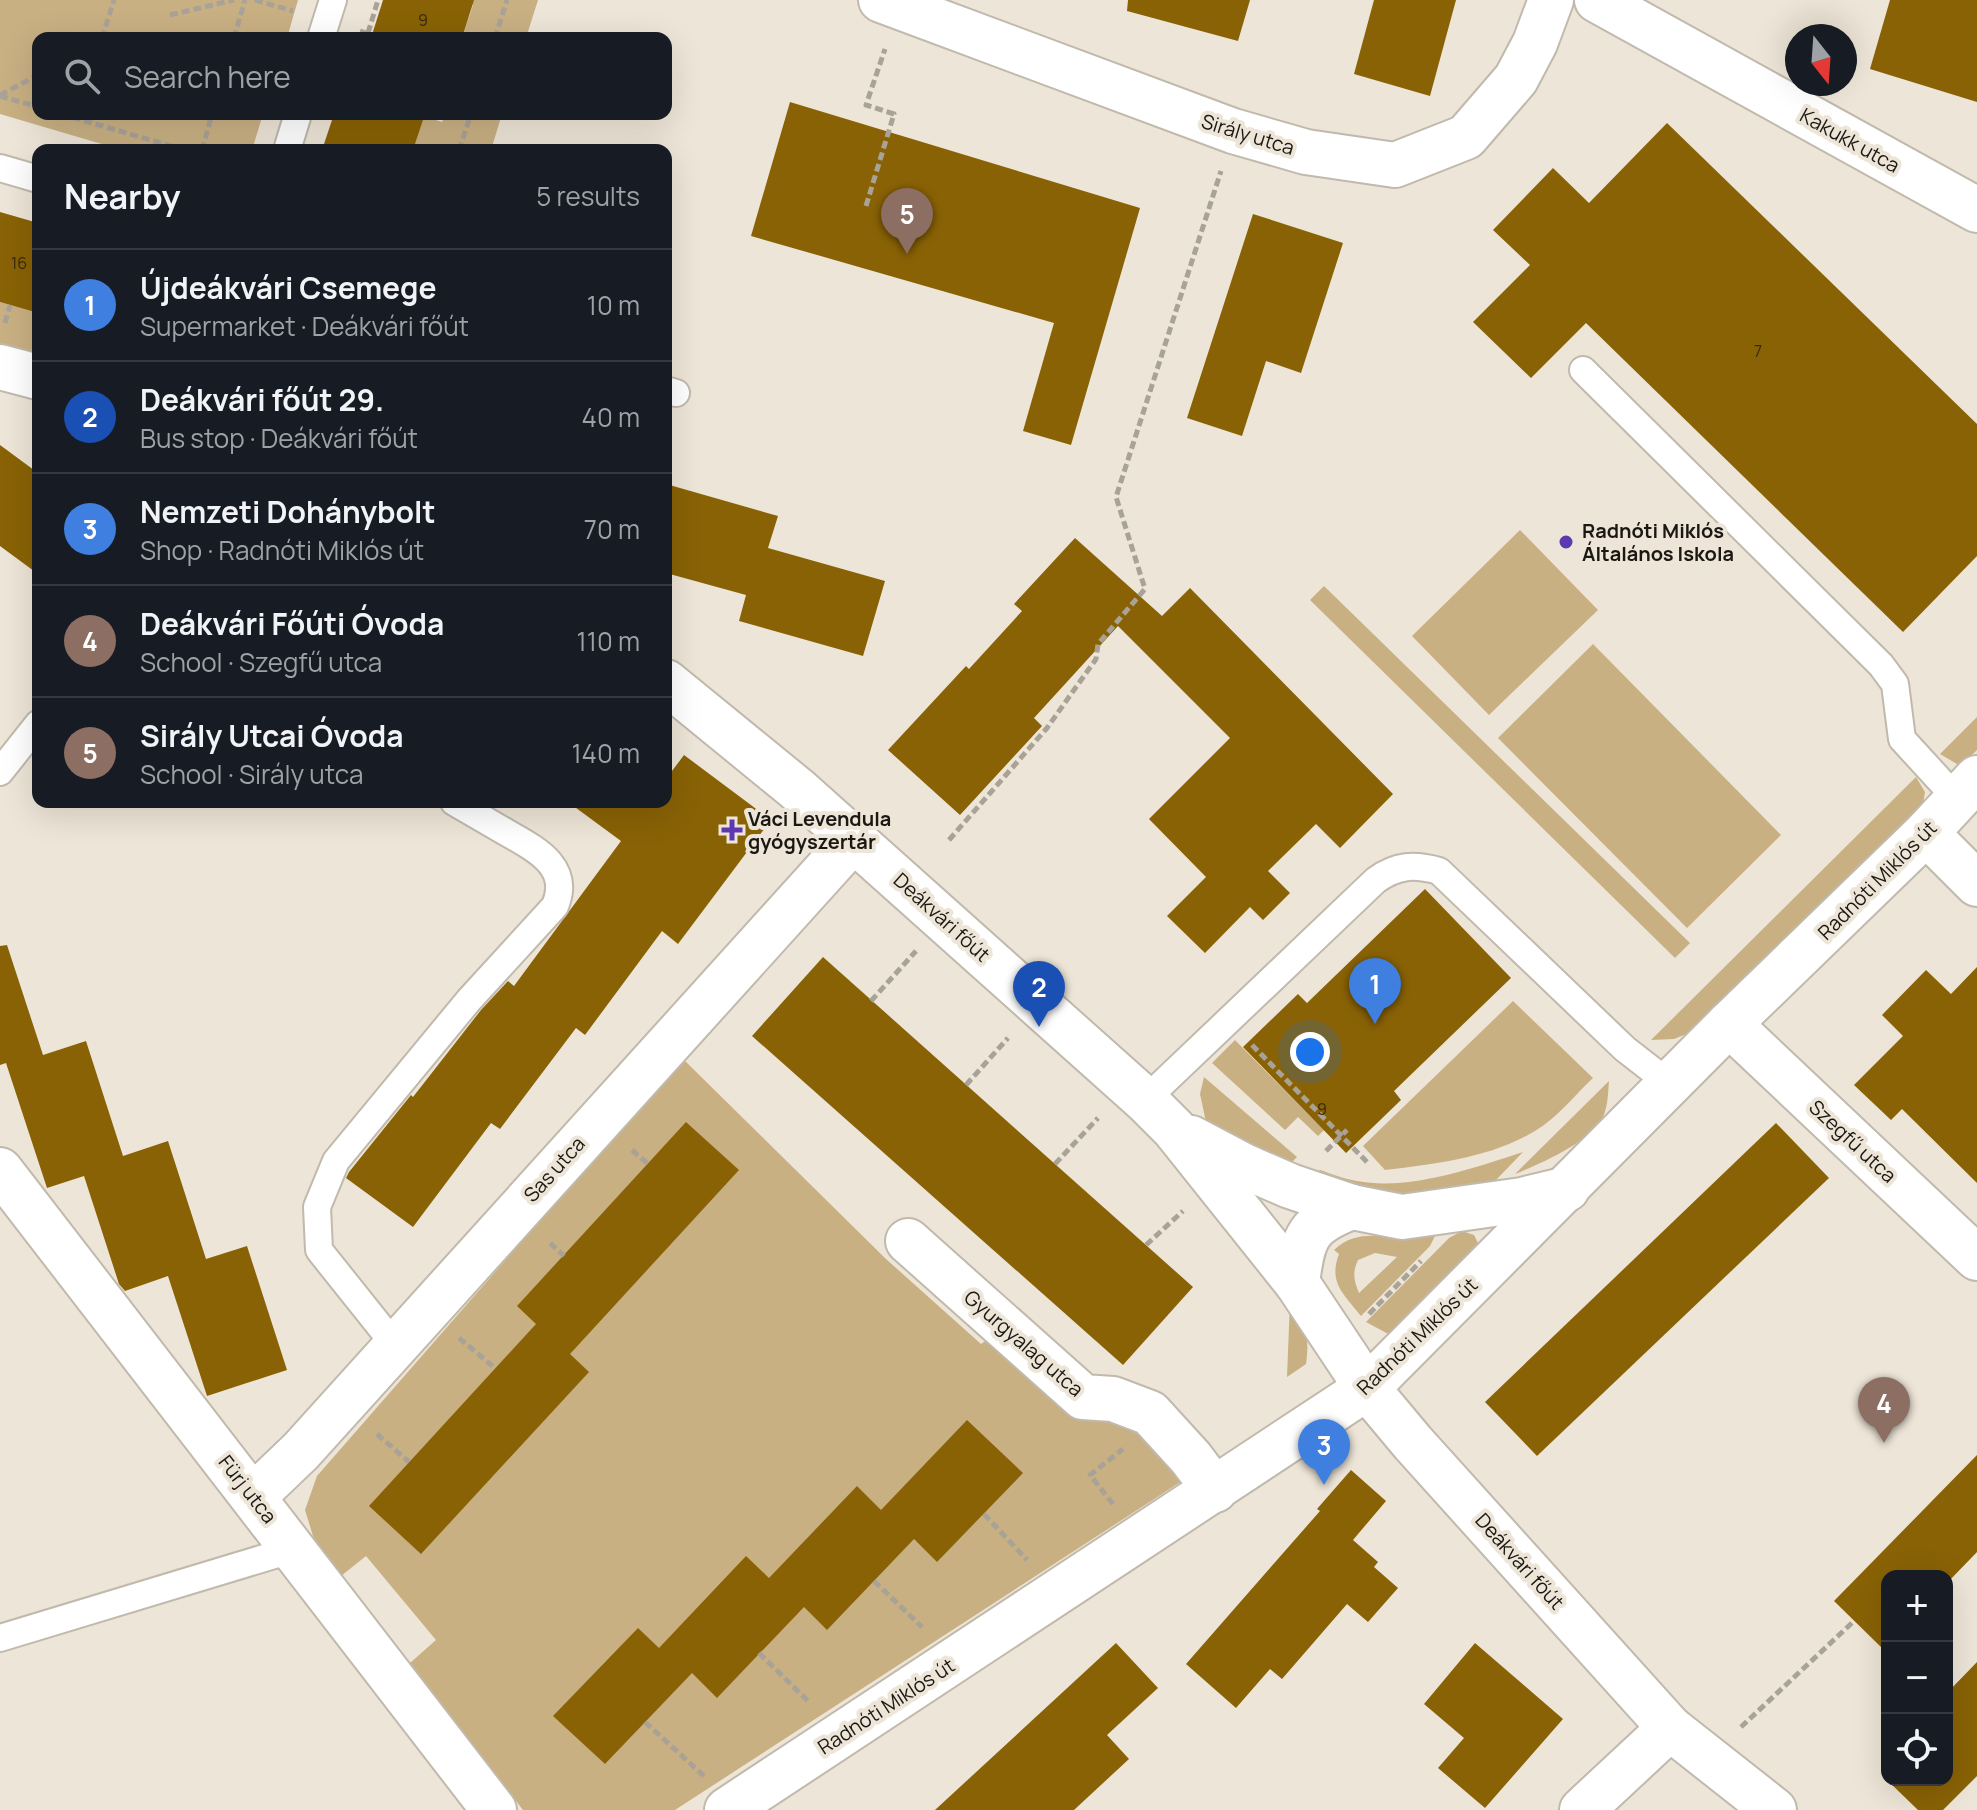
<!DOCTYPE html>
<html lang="en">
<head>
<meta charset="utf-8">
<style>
	body { margin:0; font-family:Manrope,sans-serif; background:#20242c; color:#f1f3f6 }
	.controls { position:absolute; right:24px; bottom:24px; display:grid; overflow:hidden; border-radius:16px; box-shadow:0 8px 32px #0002 }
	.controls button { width:72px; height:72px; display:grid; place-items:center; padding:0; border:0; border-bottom:2px solid #363941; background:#171b24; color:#f1f3f6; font:40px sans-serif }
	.compass { position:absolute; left:1785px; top:24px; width:72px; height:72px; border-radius:50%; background:#171b24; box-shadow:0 8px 32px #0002; rotate:163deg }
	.you { position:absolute; left:1310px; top:1052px; width:28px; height:28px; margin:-20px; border:6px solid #fff; border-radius:50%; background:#1a73e8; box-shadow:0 0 0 12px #1a73e833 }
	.badge { display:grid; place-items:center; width:52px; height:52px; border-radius:50%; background:#db2777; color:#fff; font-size:26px; font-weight:700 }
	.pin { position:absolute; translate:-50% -66px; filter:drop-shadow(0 2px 4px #0008) }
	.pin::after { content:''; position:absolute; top:42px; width:28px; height:24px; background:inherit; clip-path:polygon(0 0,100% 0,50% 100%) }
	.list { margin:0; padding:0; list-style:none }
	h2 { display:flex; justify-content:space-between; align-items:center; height:104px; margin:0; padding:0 32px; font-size:34px }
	h2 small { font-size:26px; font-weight:400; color:#9ea1a6 }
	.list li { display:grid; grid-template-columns:52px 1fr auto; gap:24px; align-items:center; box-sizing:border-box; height:112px; padding:0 32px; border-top:2px solid #363941 }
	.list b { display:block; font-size:30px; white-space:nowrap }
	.list p { margin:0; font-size:26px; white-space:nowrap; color:#9ea1a6 }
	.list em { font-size:26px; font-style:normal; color:#9ea1a6 }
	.icon { flex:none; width:44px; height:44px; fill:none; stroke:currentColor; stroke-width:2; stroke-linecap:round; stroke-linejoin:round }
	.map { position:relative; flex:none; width:1977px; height:1810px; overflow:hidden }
	.search { position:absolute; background:#171b24; box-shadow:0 8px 32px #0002; left:32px; top:32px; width:640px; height:88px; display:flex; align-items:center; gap:20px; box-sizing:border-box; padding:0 28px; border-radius:16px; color:#9ea1a6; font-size:30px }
	.panel { position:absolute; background:#171b24; box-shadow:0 8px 32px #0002; left:32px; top:144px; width:640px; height:664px; border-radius:16px }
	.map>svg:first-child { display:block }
	.green { fill:#c9b083; fill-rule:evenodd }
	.building { fill:#896205 }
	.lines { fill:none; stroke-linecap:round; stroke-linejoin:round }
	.lane-casing { stroke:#c0b9ac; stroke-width:30 }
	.street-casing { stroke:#c0b9ac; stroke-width:48 }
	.path { stroke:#a9a297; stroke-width:5; stroke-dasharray:8 4; stroke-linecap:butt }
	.lane { stroke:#fff; stroke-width:26 }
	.street { stroke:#fff; stroke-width:44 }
	.poi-dot { fill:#5d39b1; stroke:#ede5d7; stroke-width:3 }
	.labels { text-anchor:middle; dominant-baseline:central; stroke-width:8; stroke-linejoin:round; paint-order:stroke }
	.number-label { font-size:16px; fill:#362a10 }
	.street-label { font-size:20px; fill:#1b1813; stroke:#ede5d7 }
	.poi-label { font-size:20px; font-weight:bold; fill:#1b1813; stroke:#ede5d7; text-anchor:start }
</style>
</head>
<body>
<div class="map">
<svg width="1977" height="1810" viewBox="0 0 1977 1810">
	<rect width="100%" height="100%" fill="#ede5d7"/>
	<g class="green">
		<path d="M0 0H298L287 38H38V114H263L252 150H122L0 114Z"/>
		<path d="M459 0H538L526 38H462L473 5Z"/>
		<path d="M445 114H502L491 150H413L424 116 442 122Z"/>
		<path d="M0 302 38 313V355L0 344Z"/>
		<path d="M1520 530 1598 610 1489 715 1412 636Z"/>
		<path d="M1324 586 1690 943 1675 958 1310 600Z"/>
		<path d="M1593 644 1781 835 1687 928 1498 738Z"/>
		<path d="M1977 717V750L1964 763 1957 764 1940 754Z"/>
		<path d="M1916 777 1925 792 1923 804 1696 1030 1674 1039 1651 1040Z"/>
		<path d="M1513 1001 1593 1078C1577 1093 1562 1112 1544 1125 1499 1157 1437 1164 1385 1170L1363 1146Z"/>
		<path d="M1235 1040 1324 1130 1318 1136 1298 1117 1285 1130 1212 1063Z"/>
		<path d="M682 1058 886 1259 981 1344 995 1334 1134 1413 1185 1479 675 1810H523L410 1663 436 1640 366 1556 341 1576 317 1549 305 1510 317 1476Z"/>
		<path d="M1204 1077 1297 1157 1283 1171 1206 1122 1200 1094Z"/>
		<path d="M1609 1081C1608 1093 1608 1108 1602 1119 1588 1143 1540 1164 1515 1174Z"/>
		<path d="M1523 1152 1496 1180 1442 1192 1407 1196 1310 1180 1320 1170C1332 1174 1344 1179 1357 1181 1409 1191 1474 1168 1523 1152Z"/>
		<path d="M1462 1231 1474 1235 1478 1243 1476 1252 1392 1336 1366 1322 1449 1238Z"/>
		<path d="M1436 1234 1430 1246 1361 1316C1344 1294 1328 1283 1339 1254L1334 1250C1355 1230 1377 1237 1403 1237 1414 1237 1425 1235 1436 1234ZM1375 1253 1397 1257 1359 1293C1354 1281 1352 1273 1358 1260Z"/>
		<path d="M1290 1301C1305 1326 1310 1335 1306 1364L1287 1377Z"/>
	</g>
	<g class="building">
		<path d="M383 0H474L462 38H371Z"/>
		<path d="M1128 0H1250L1238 41 1127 11Z"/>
		<path d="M1374 0H1456L1430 96 1354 74Z"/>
		<path d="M1890 0H1977V102L1870 69Z"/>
		<path d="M790 102 1140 208 1071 445 1023 431 1054 323 751 236Z"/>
		<path d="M334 114H425L413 150H322Z"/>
		<path d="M1667 123 1977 424V556L1903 632 1586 323 1531 378 1473 322 1530 265 1493 230 1553 168 1589 203Z"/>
		<path d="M0 212 38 223V313L0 302Z"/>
		<path d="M1253 214 1343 243 1301 373 1266 361 1242 436 1187 418Z"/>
		<path d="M0 445 38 473V574L0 546Z"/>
		<path d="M666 484 778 516 768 548 885 581 863 656 739 621 746 595 666 573Z"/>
		<path d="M1075 538 1162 616 1190 588 1393 794 1340 848 1316 824 1268 871 1290 893 1263 920 1250 907 1205 953 1167 916 1206 877 1149 819 1230 738 1118 626 1034 718 1042 726 960 815 888 750 966 666 969 669 1022 611 1014 604Z"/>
		<path d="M684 755 771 820 678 944 662 931 585 1035 576 1028 500 1129 491 1123 413 1227 346 1178 349 1172 411 1095 413 1097 481 1010 508 981 514 986 621 841 568 802H666V779Z"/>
		<path d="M1425 889 1511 978 1394 1091 1401 1100 1346 1153 1243 1047 1298 994 1307 1003Z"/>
		<path d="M7 945 43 1055 86 1041 123 1156 168 1141 206 1259 247 1246 287 1370 207 1396 168 1276 125 1291 119 1284 84 1176 47 1188 6 1063 0 1065V946Z"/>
		<path d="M823 957 1193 1287 1123 1365 752 1036Z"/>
		<path d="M1977 967V1183L1902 1109 1891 1120 1854 1085 1903 1036 1882 1015 1926 970 1951 994Z"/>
		<path d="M686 1122 739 1170 570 1354 589 1372 421 1554 369 1506 536 1324 517 1306Z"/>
		<path d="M1776 1123 1829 1178 1537 1456 1485 1402Z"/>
		<path d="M967 1420 1023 1473 937 1562 914 1539 827 1630 804 1607 717 1698 692 1673 605 1764 553 1716 638 1628 659 1648 746 1556 769 1578 857 1486 881 1510Z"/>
		<path d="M1977 1455V1552L1947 1583V1576H1887V1644L1882 1648 1834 1601Z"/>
		<path d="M1351 1470 1386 1501 1353 1540 1378 1562 1374 1567 1398 1588 1368 1622 1347 1604 1282 1679 1270 1669 1236 1708 1186 1664 1320 1511 1317 1509Z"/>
		<path d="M1116 1643 1158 1688 1107 1735 1129 1759 1074 1810H935Z"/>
		<path d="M1475 1643 1563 1719 1485 1808 1438 1768 1464 1738 1424 1704Z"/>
		<path d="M1977 1662V1776L1943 1810H1918L1887 1780H1947V1693Z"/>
	</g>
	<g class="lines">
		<defs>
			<g id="lane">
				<path d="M321 38 333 0"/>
				<path d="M287 150 298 114"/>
				<path d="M0 168 38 179"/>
				<path d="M1583 370 1881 665 1895 684 1902 739 1957 799"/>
				<path d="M666 390 676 393"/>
				<path d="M0 772 38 724"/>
				<path d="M1145 1100 1376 880C1397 865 1414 864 1439 871L1625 1049 1670 1084"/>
				<path d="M394 1344 319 1250 317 1207 336 1161 469 1000 555 906C572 865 533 848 504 831 487 821 471 812 454 802"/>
				<path d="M0 1638 294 1549"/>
			</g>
			<g id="street">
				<path d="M881 0 1233 131 1306 152 1395 165 1466 137 1516 79 1535 43 1551 0"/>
				<path d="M1597 0 1977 210"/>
				<path d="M0 367 38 377"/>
				<path d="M666 682 797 789 1145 1100 1174 1129 1297 1283 1367 1388 1413 1443 1670 1728 1774 1810"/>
				<path d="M1926 833 1977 884"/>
				<path d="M1729 1024 1977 1258"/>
				<path d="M1191 1138 1244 1166 1290 1186 1352 1207 1402 1217 1522 1200 1567 1189"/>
				<path d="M0 1170 494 1810"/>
				<path d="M908 1241 1083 1397 1113 1399 1150 1413 1191 1458 1215 1490"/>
				<path d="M1297 1283C1303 1236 1307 1224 1352 1207"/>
				<path d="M253 1497 301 1451 854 839"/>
				<path d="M727 1810 1367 1388 1729 1024 1926 833 1977 778"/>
				<path d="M1582 1810 1670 1728"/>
			</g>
		</defs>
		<use href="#lane" class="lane-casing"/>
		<use href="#street" class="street-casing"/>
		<g class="path">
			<path d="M255 0 293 11"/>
			<path d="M170 15 234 0"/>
			<path d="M360 31 372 35"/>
			<path d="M368 33 378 0"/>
			<path d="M102 38 114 0"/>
			<path d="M234 38 245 0"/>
			<path d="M495 38 507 0"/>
			<path d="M0 95 38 75"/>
			<path d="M0 96 38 107"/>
			<path d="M61 114 185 150"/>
			<path d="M202 150 212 114"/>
			<path d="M459 150 471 114"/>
			<path d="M866 206 894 114 866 105 885 49"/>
			<path d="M5 323 10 305"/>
			<path d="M949 840 1047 728 1096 659 1098 644 1145 589 1116 497 1221 171"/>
			<path d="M871 1001 916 951"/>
			<path d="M1252 1045 1368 1163"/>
			<path d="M966 1085 1008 1038"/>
			<path d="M632 1150 648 1164"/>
			<path d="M1326 1151 1347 1130"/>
			<path d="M1055 1164 1098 1118"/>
			<path d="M550 1243 564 1256"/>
			<path d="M1146 1245 1183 1211"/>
			<path d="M1369 1314 1421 1261"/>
			<path d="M459 1338 495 1368"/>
			<path d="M377 1434 409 1462"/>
			<path d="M1113 1504 1090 1475 1123 1449"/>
			<path d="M984 1514 1027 1560"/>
			<path d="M874 1581 922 1627"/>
			<path d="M759 1653 810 1703"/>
			<path d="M645 1722 704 1776"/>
			<path d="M1741 1727 1854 1621"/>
		</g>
		<use href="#lane" class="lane"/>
		<use href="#street" class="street"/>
	</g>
	<g class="poi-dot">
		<circle cx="1566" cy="542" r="8"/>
		<path d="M728 818h8v8h8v8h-8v8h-8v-8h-8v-8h8z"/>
	</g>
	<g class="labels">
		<g class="number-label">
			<text x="423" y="20">9</text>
			<text x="19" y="263">16</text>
			<text x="1758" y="351">7</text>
			<text x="1322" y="1109">9</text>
		</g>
		<g class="street-label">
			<text transform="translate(1248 134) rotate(17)">Sirály utca</text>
			<text transform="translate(1850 140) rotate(29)">Kakukk utca</text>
			<text transform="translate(1877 880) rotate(-45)">Radnóti Miklós út</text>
			<text transform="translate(942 917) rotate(42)">Deákvári főút</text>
			<text transform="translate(1853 1141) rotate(43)">Szegfű utca</text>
			<text transform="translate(554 1169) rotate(-48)">Sas utca</text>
			<text transform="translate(1417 1336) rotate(-44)">Radnóti Miklós út</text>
			<text transform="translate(1024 1343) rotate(41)">Gyurgyalag utca</text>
			<text transform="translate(248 1489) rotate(52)">Fürj utca</text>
			<text transform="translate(1520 1561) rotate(48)">Deákvári főút</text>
			<text transform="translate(886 1706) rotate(-33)">Radnóti Miklós út</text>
		</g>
		<g class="poi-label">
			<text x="1582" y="530">Radnóti Miklós<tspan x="1582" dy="23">Általános Iskola</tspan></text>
			<text x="748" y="818">Váci Levendula<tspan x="748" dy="23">gyógyszertár</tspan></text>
		</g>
	</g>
</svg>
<div class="controls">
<button>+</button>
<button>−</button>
<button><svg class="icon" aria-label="locate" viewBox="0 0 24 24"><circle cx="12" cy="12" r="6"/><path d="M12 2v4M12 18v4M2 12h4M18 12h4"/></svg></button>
</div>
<svg class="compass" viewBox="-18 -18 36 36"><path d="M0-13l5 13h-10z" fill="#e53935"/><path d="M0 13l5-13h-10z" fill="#9ea1a6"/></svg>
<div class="you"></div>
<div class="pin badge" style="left:1375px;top:1024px;background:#3f7fe0">1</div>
<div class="pin badge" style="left:1039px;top:1027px;background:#1a4fb4">2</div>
<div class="pin badge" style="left:1324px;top:1485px;background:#3f7fe0">3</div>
<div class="pin badge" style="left:1884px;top:1443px;background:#8d6e63">4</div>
<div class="pin badge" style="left:907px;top:254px;background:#8d6e63">5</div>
<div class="search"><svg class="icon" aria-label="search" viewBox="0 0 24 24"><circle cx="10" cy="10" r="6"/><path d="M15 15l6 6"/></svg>Search here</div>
<section class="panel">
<h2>Nearby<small>5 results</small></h2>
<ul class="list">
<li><span class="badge" style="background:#3f7fe0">1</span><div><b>Újdeákvári Csemege</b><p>Supermarket · Deákvári főút</p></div><em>10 m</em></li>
<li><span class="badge" style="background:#1a4fb4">2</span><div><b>Deákvári főút 29.</b><p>Bus stop · Deákvári főút</p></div><em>40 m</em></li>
<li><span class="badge" style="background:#3f7fe0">3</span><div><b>Nemzeti Dohánybolt</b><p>Shop · Radnóti Miklós út</p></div><em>70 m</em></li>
<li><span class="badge" style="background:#8d6e63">4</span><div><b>Deákvári Főúti Óvoda</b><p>School · Szegfű utca</p></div><em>110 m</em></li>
<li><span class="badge" style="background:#8d6e63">5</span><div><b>Sirály Utcai Óvoda</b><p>School · Sirály utca</p></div><em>140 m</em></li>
</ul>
</section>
</div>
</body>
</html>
